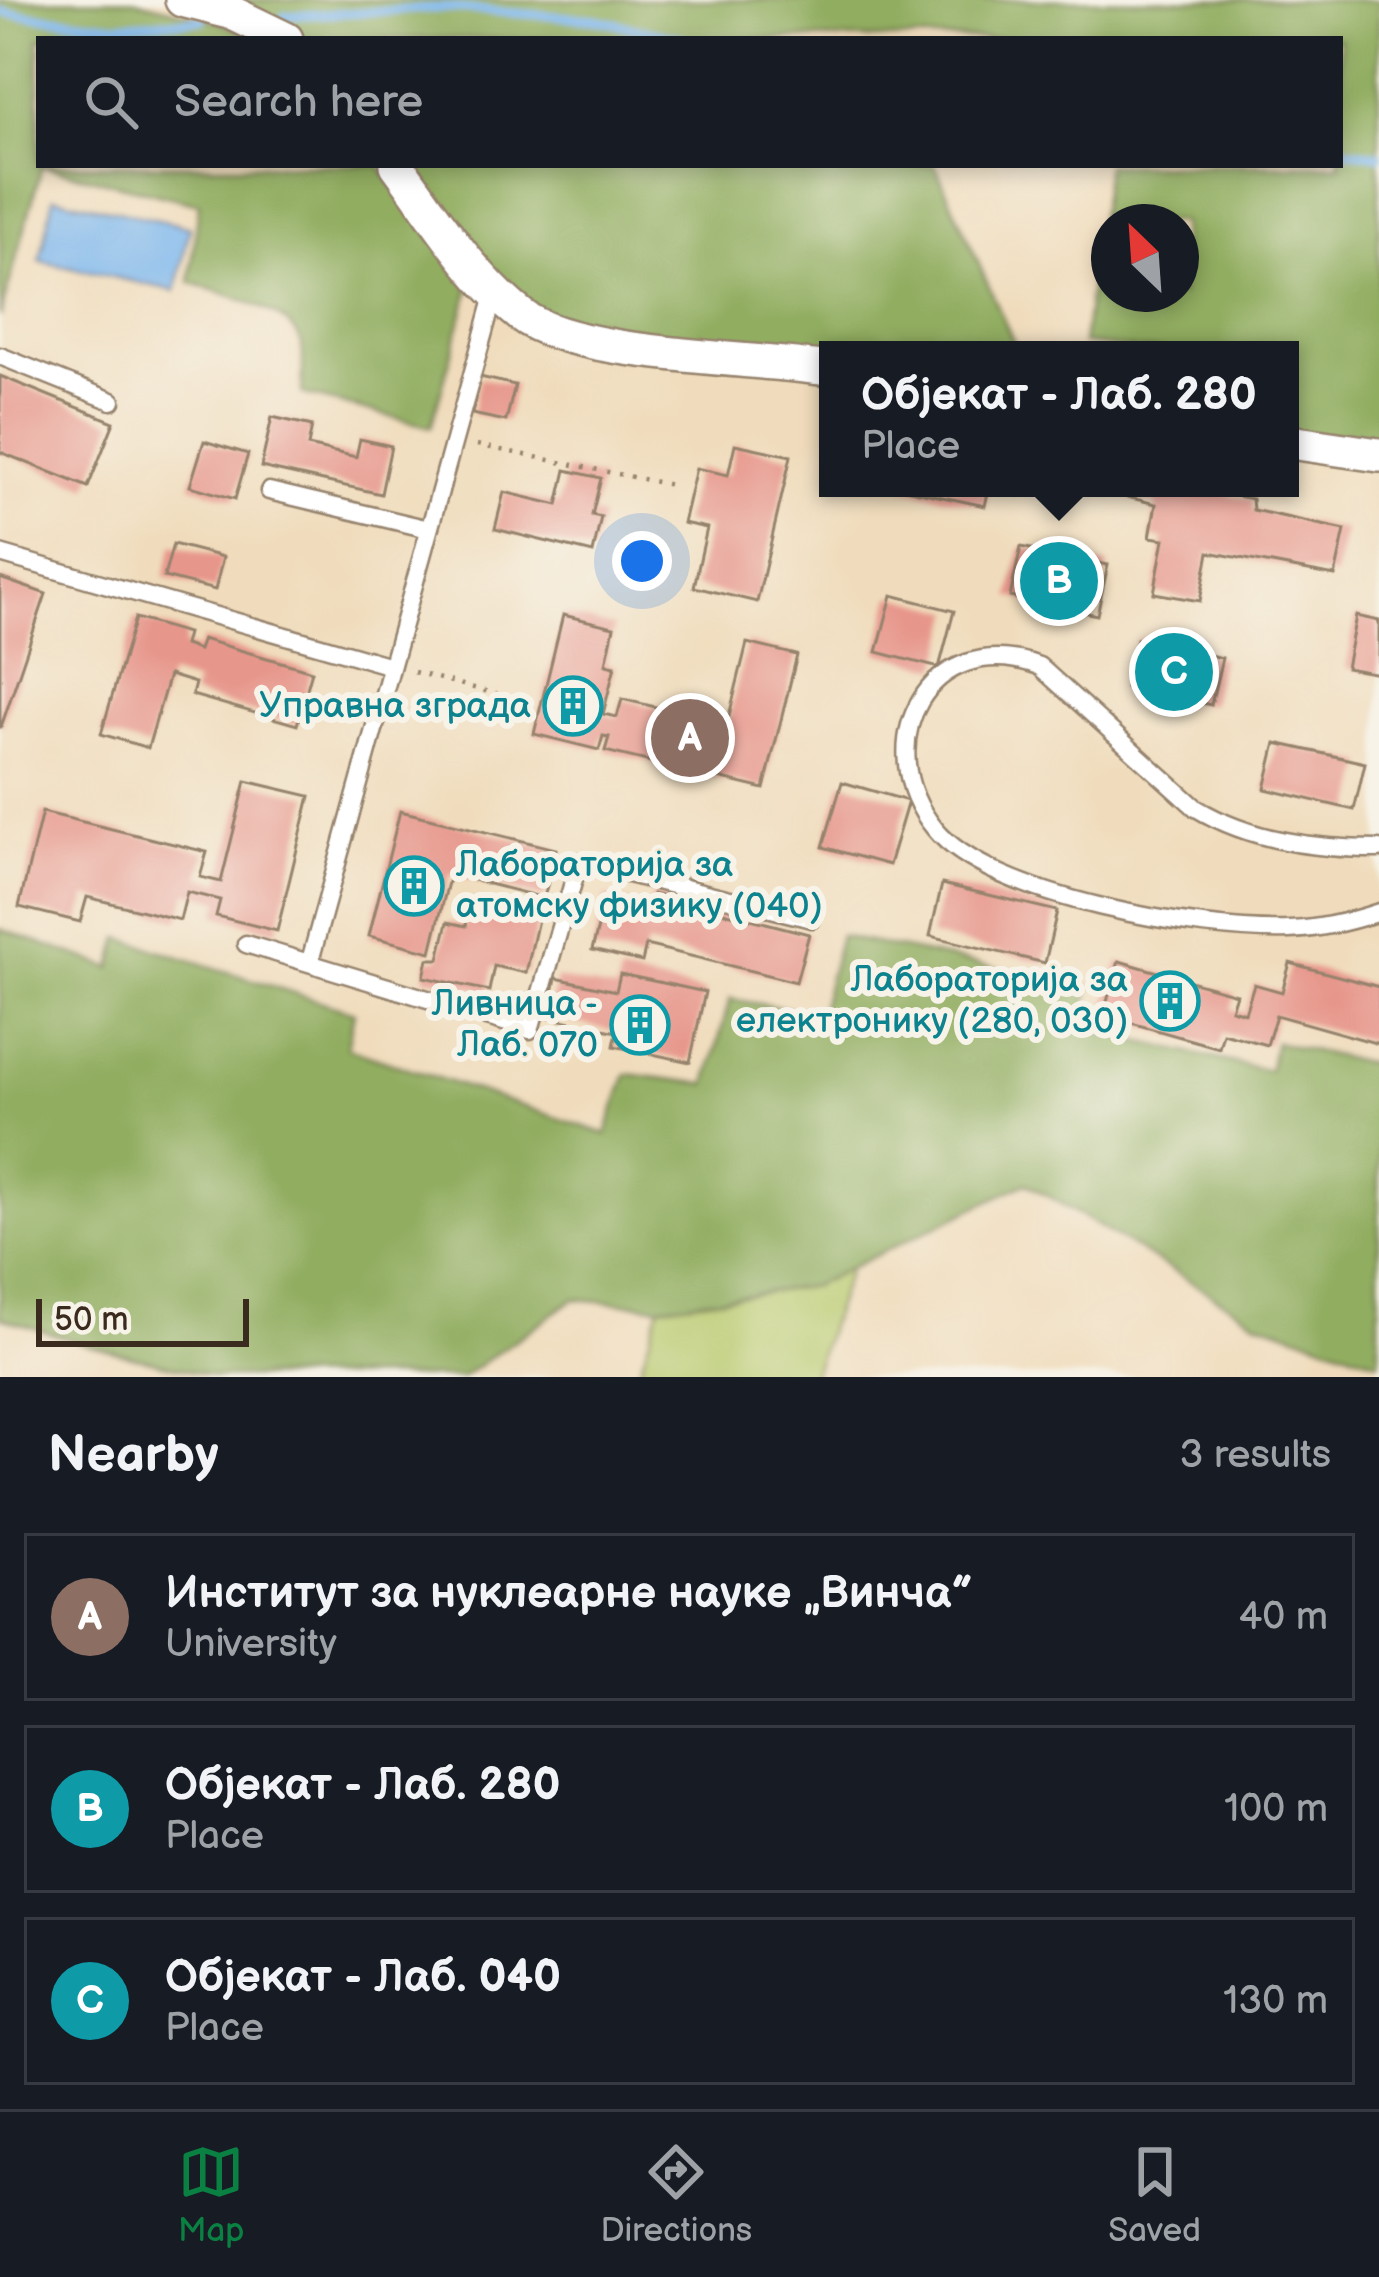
<!DOCTYPE html>
<html lang="en">
<head>
<meta charset="utf-8">
<style>
	body { margin:0; font-family:"Balsamiq Sans",sans-serif; background:#20242c; color:#f1f3f6 }
	.compass { position:absolute; left:1091px; top:204px; width:108px; height:108px; border-radius:50%; background:#171b24; box-shadow:0 6px 18px #0003; rotate:335deg }
	.scale { position:absolute; left:36px; bottom:30px; width:213px; box-sizing:border-box; padding-left:12px; border:6px solid #3b2a1e; border-top:0; font-size:33px; line-height:42px; white-space:nowrap; color:#3b2a1e; -webkit-text-stroke:9px #f7f3e8; paint-order:stroke }
	.you { position:absolute; left:642px; top:561px; width:42px; height:42px; margin:-30px; border:9px solid #fff; border-radius:50%; background:#1a73e8; box-shadow:0 0 0 18px #1a73e833 }
	.badge { display:grid; place-items:center; width:78px; height:78px; border-radius:50%; background:#0b8043; color:#fff; font-size:39px; font-weight:700 }
	.pin { position:absolute; translate:-50% -50%; border:6px solid #fff; box-shadow:0 3px 12px #0006 }
	.popup { position:absolute; left:819px; top:341px; width:480px; height:156px; box-sizing:border-box; display:grid; place-content:center; border-radius:0px; background:#171b24; filter:drop-shadow(0 3px 9px #0005); font-size:39px; white-space:nowrap; color:#9ea1a6 }
	.popup b { font-size:45px; color:#f1f3f6 }
	.popup::after { content:''; position:absolute; left:50%; top:100%; margin-left:-24px; border:24px solid transparent; border-top-color:#171b24 }
	.list { margin:0; padding:0; list-style:none }
	h2 { display:flex; justify-content:space-between; align-items:center; height:156px; margin:0; padding:0 48px; font-size:51px }
	h2 small { font-size:39px; font-weight:400; color:#9ea1a6 }
	.list li { display:grid; grid-template-columns:78px 1fr auto; gap:36px; align-items:center; box-sizing:border-box; height:168px; margin:0 24px 24px; padding:0 24px; border:3px solid #363941; border-radius:0px }
	.list b { display:block; font-size:45px; white-space:nowrap }
	.list p { margin:0; font-size:39px; white-space:nowrap; color:#9ea1a6 }
	.list em { font-size:39px; font-style:normal; color:#9ea1a6 }
	.icon { flex:none; width:66px; height:66px; fill:none; stroke:currentColor; stroke-width:2; stroke-linecap:round; stroke-linejoin:round }
	.map { position:relative; flex:none; width:1379px; height:1377px; overflow:hidden }
	.search { position:absolute; background:#171b24; box-shadow:0 6px 18px #0003; left:36px; right:36px; top:36px; height:132px; display:flex; align-items:center; gap:30px; box-sizing:border-box; padding:0 42px; border-radius:0px; color:#9ea1a6; font-size:45px }
	.sheet { height:732px; background:#171b24 }
	nav { display:flex; justify-content:space-around; align-items:center; box-sizing:border-box; height:168px; border-top:3px solid #363941; background:#171b24; font-size:33px; color:#9ea1a6 }
	nav a { display:grid; justify-items:center; gap:6px }
	nav .on { color:#0b8043 }
	.map>svg:first-child { display:block }
	.green { fill:#b7c96c; stroke:#797a45; stroke-width:3 }
	.forest { fill:#91ad60; stroke:#666c3f; stroke-width:3; fill-rule:evenodd }
	.water { fill:#7cb6ed; stroke:#5c7086; stroke-width:3 }
	.lines { fill:none; stroke-linecap:round; stroke-linejoin:round }
	.stream { stroke:#7cb6ed; stroke-width:9 }
	.building { fill:#e7968b }
	.lane-casing { stroke:#96836d; stroke-width:21 }
	.street-casing { stroke:#96836d; stroke-width:38 }
	.path { stroke:#96836d; stroke-width:4.5; stroke-dasharray:3 9; stroke-linecap:butt }
	.lane { stroke:#fff; stroke-width:16 }
	.street { stroke:#fff; stroke-width:33 }
	.labels { text-anchor:middle; dominant-baseline:central; stroke-width:12; stroke-linejoin:round; paint-order:stroke }
	.culture-label { font-size:36px; fill:#0d838f; stroke:#f7f3e8; text-anchor:end }
</style>
</head>
<body>
<div class="map">
<svg width="1379" height="1377" viewBox="0 0 1379 1377">
	<rect width="100%" height="100%" fill="#f7f3e8"/>
	<filter id="ink" filterUnits="userSpaceOnUse"><feTurbulence type="fractalNoise" baseFrequency=".00833" numOctaves="2"/><feDisplacementMap in="SourceGraphic" scale="24" xChannelSelector="R" yChannelSelector="G"/><feConvolveMatrix kernelMatrix="1 2 1 2 8 2 1 2 1" color-interpolation-filters="sRGB"/></filter>
	<filter id="wash" filterUnits="userSpaceOnUse"><feTurbulence type="fractalNoise" baseFrequency=".004" numOctaves="4" result="noise"/><feDisplacementMap in="SourceGraphic" scale="48" xChannelSelector="R" yChannelSelector="G"/><feGaussianBlur stdDeviation="2.7" result="paint"/><feColorMatrix in="noise" values="0 0 0 0 0 0 0 0 0 0 0 0 0 0 0 0 0 1.4 0 .05"/><feComposite in="paint" operator="in"/></filter>
	<g filter="url(#wash)">
		<rect width="100%" height="100%" fill="#f0dcbc"/>
		<path class="green" d="M849 1268 812 1377H637L660 1306 812 1286Z"/>
		<g class="forest">
			<path d="M0 0H134L218 21 257 39H39V165H379L470 288 431 427 302 394C302 379 304 361 302 346 296 310 221 294 190 282L199 204 42 166 0 317Z"/>
			<path d="M219 0H1379V446L1290 433V350H1139L1083 344 1106 165H1340V39H297ZM1109 222H1181V294H1109Z"/>
			<path d="M404 165H935L1017 350H828V360L583 332 524 308Z"/>
			<path d="M0 929 112 968 120 938 354 1012 347 1048 606 1134 627 1074 707 1084 730 999 819 1014 840 936 1089 987 1085 1029 1269 1071 1275 1042 1379 1066V1362L1255 1320 1026 1183 812 1286 660 1306 574 1299 462 1377H216L91 1346 0 1317Z"/>
		</g>
		<path class="water" d="M54 197 190 227 176 291 40 261Z"/>
		<g class="lines">
			<g class="stream">
				<path d="M0 12 115 25 203 20"/>
				<path d="M284 16 445 8 595 19 683 39"/>
				<path d="M1340 149 1379 155"/>
			</g>
		</g>
		<g id="blocks">
			<g class="building">
				<path d="M0 376 114 422 88 487 0 452Z"/>
				<path d="M480 377 515 385 506 421 472 414Z"/>
				<path d="M272 417 312 426 308 446 356 457 360 439 391 446 381 494 261 467Z"/>
				<path d="M204 441 248 454 235 499 190 486Z"/>
				<path d="M735 444 791 456 757 602 694 587 707 528 683 523 696 468 728 475Z"/>
				<path d="M566 470 601 478 592 515 601 517 593 553 495 529 504 492 558 505Z"/>
				<path d="M900 488H989L985 506Z"/>
				<path d="M1090 488H1193L1252 499 1253 510 1345 530 1335 576 1209 552 1200 601 1154 593 1164 539 1150 537 1156 504Z"/>
				<path d="M173 544 223 557 215 590 164 577Z"/>
				<path d="M1021 547 1108 565 1097 615 1010 597Z"/>
				<path d="M0 578 46 594 1 727H0Z"/>
				<path d="M892 595 954 611 939 668 877 652Z"/>
				<path d="M563 615 614 627 606 664 615 666 603 714 617 717 622 699 727 724 747 643 797 655 764 789 605 751 609 737 603 736 599 750 534 734Z"/>
				<path d="M1356 616 1379 621V674L1346 668Z"/>
				<path d="M135 618 187 633 184 645 198 650 202 639 312 671 297 725 192 695 195 683 169 675 148 748 101 734Z"/>
				<path d="M1137 639 1222 658 1211 705 1126 687Z"/>
				<path d="M1276 743 1365 763 1354 810 1265 789Z"/>
				<path d="M246 781 310 796 277 931 216 916 220 900 187 892 180 920 87 897 80 922 19 907 42 812 207 852 200 877 221 882Z"/>
				<path d="M842 782 908 801 889 865 823 847Z"/>
				<path d="M400 811 556 849 544 898 450 874 431 952 369 936Z"/>
				<path d="M942 884 1057 911 1045 963 930 936Z"/>
				<path d="M653 894 809 934 796 982 646 945 642 962 592 950 606 897 649 908Z"/>
				<path d="M471 900 539 915 526 973 494 966 489 991 424 977 428 959H439L448 922 466 926Z"/>
				<path d="M1119 961 1236 994 1231 1009 1245 1013 1254 984 1282 992 1290 963 1379 987V1044L1276 1015 1267 1045 1223 1033 1219 1048 1103 1015Z"/>
				<path d="M620 974 705 992 690 1062 614 1046 617 1032 548 1017 556 978 616 991Z"/>
			</g>
		</g>
	</g>
	<g filter="url(#ink)">
		<use href="#blocks" fill-opacity="0" stroke="#96836d" stroke-width="3"/>
		<g class="lines">
			<defs>
				<g id="lane">
					<path d="M0 356 112 401"/>
					<path d="M269 491 429 529"/>
					<path d="M0 554 391 666"/>
					<path d="M1379 849C1315 849 1251 841 1196 808L1039 666C930 626 866 745 935 829 991 898 1202 933 1289 930 1321 929 1349 922 1379 912"/>
					<path d="M246 944 530 1030 579 862 812 919"/>
					<path d="M310 961 495 292"/>
				</g>
				<g id="street">
					<path d="M182 0 230 12 286 39"/>
					<path d="M397 165C435 216 470 275 521 315 574 357 753 357 828 369"/>
					<path d="M1290 442 1379 455"/>
				</g>
			</defs>
			<use href="#lane" class="lane-casing"/>
			<use href="#street" class="street-casing"/>
			<g class="path">
				<path d="M477 445 676 486"/>
				<path d="M414 672 530 703"/>
			</g>
			<use href="#lane" class="lane"/>
			<use href="#street" class="street"/>
		</g>
	</g>
	<defs>
		<symbol id="building-ring" viewBox="-11 -11 22 22"><circle r="9.5" fill="#f7f3e8" stroke="#0f9aa8" stroke-width="1.5"/><path d="M-4-6H4V6H1V3H-1V6H-4ZM-2.5-4.3h1.7v1.8h-1.7ZM.8-4.3h1.7v1.8H.8ZM-2.5-1h1.7V.8h-1.7ZM.8-1h1.7V.8H.8Z" fill="#0f9aa8"/></symbol>
	</defs>
	<g fill-rule="evenodd">
		<use href="#building-ring" x="540" y="673" width="66" height="66"/>
		<use href="#building-ring" x="381" y="853" width="66" height="66"/>
		<use href="#building-ring" x="1137" y="968" width="66" height="66"/>
		<use href="#building-ring" x="607" y="992" width="66" height="66"/>
	</g>
	<g class="labels">
		<g class="culture-label">
			<text x="531" y="706">Управна зграда</text>
			<text x="456" y="865" text-anchor="start">Лабораторија за<tspan x="456" dy="41">атомску физику (040)</tspan></text>
			<text x="1128" y="980">Лабораторија за<tspan x="1128" dy="41">електронику (280, 030)</tspan></text>
			<text x="598" y="1004">Ливница -<tspan x="598" dy="41">Лаб. 070</tspan></text>
		</g>
	</g>
</svg>
<svg class="compass" viewBox="-18 -18 36 36"><path d="M0-13l5 13h-10z" fill="#e53935"/><path d="M0 13l5-13h-10z" fill="#9ea1a6"/></svg>
<div class="scale">50 m</div>
<div class="you"></div>
<div class="pin badge" style="left:690px;top:738px;background:#8d6e63">A</div>
<div class="pin badge" style="left:1059px;top:581px;background:#0f9aa8">B</div>
<div class="popup"><b>Објекат - Лаб. 280</b>Place</div>
<div class="pin badge" style="left:1174px;top:672px;background:#0f9aa8">C</div>
<div class="search"><svg class="icon" aria-label="search" viewBox="0 0 24 24"><circle cx="10" cy="10" r="6"/><path d="M15 15l6 6"/></svg>Search here</div>
</div>
<section class="sheet">
<h2>Nearby<small>3 results</small></h2>
<ul class="list">
<li><span class="badge" style="background:#8d6e63">A</span><div><b>Институт за нуклеарне науке „Винча”</b><p>University</p></div><em>40 m</em></li>
<li><span class="badge" style="background:#0f9aa8">B</span><div><b>Објекат - Лаб. 280</b><p>Place</p></div><em>100 m</em></li>
<li><span class="badge" style="background:#0f9aa8">C</span><div><b>Објекат - Лаб. 040</b><p>Place</p></div><em>130 m</em></li>
</ul>
</section>
<nav>
<a class="on"><svg class="icon" aria-label="map" viewBox="0 0 24 24"><path d="M3 6l6-2 6 2 6-2v14l-6 2-6-2-6 2zM9 4v14M15 6v14"/></svg>Map</a>
<a><svg class="icon" aria-label="directions" viewBox="0 0 24 24"><path d="M12 3l9 9-9 9-9-9zM9 14v-3h6M13 9l2 2-2 2"/></svg>Directions</a>
<a><svg class="icon" aria-label="saved" viewBox="0 0 24 24"><path d="M7 4h10v16l-5-4-5 4z"/></svg>Saved</a>
</nav>
</body>
</html>
